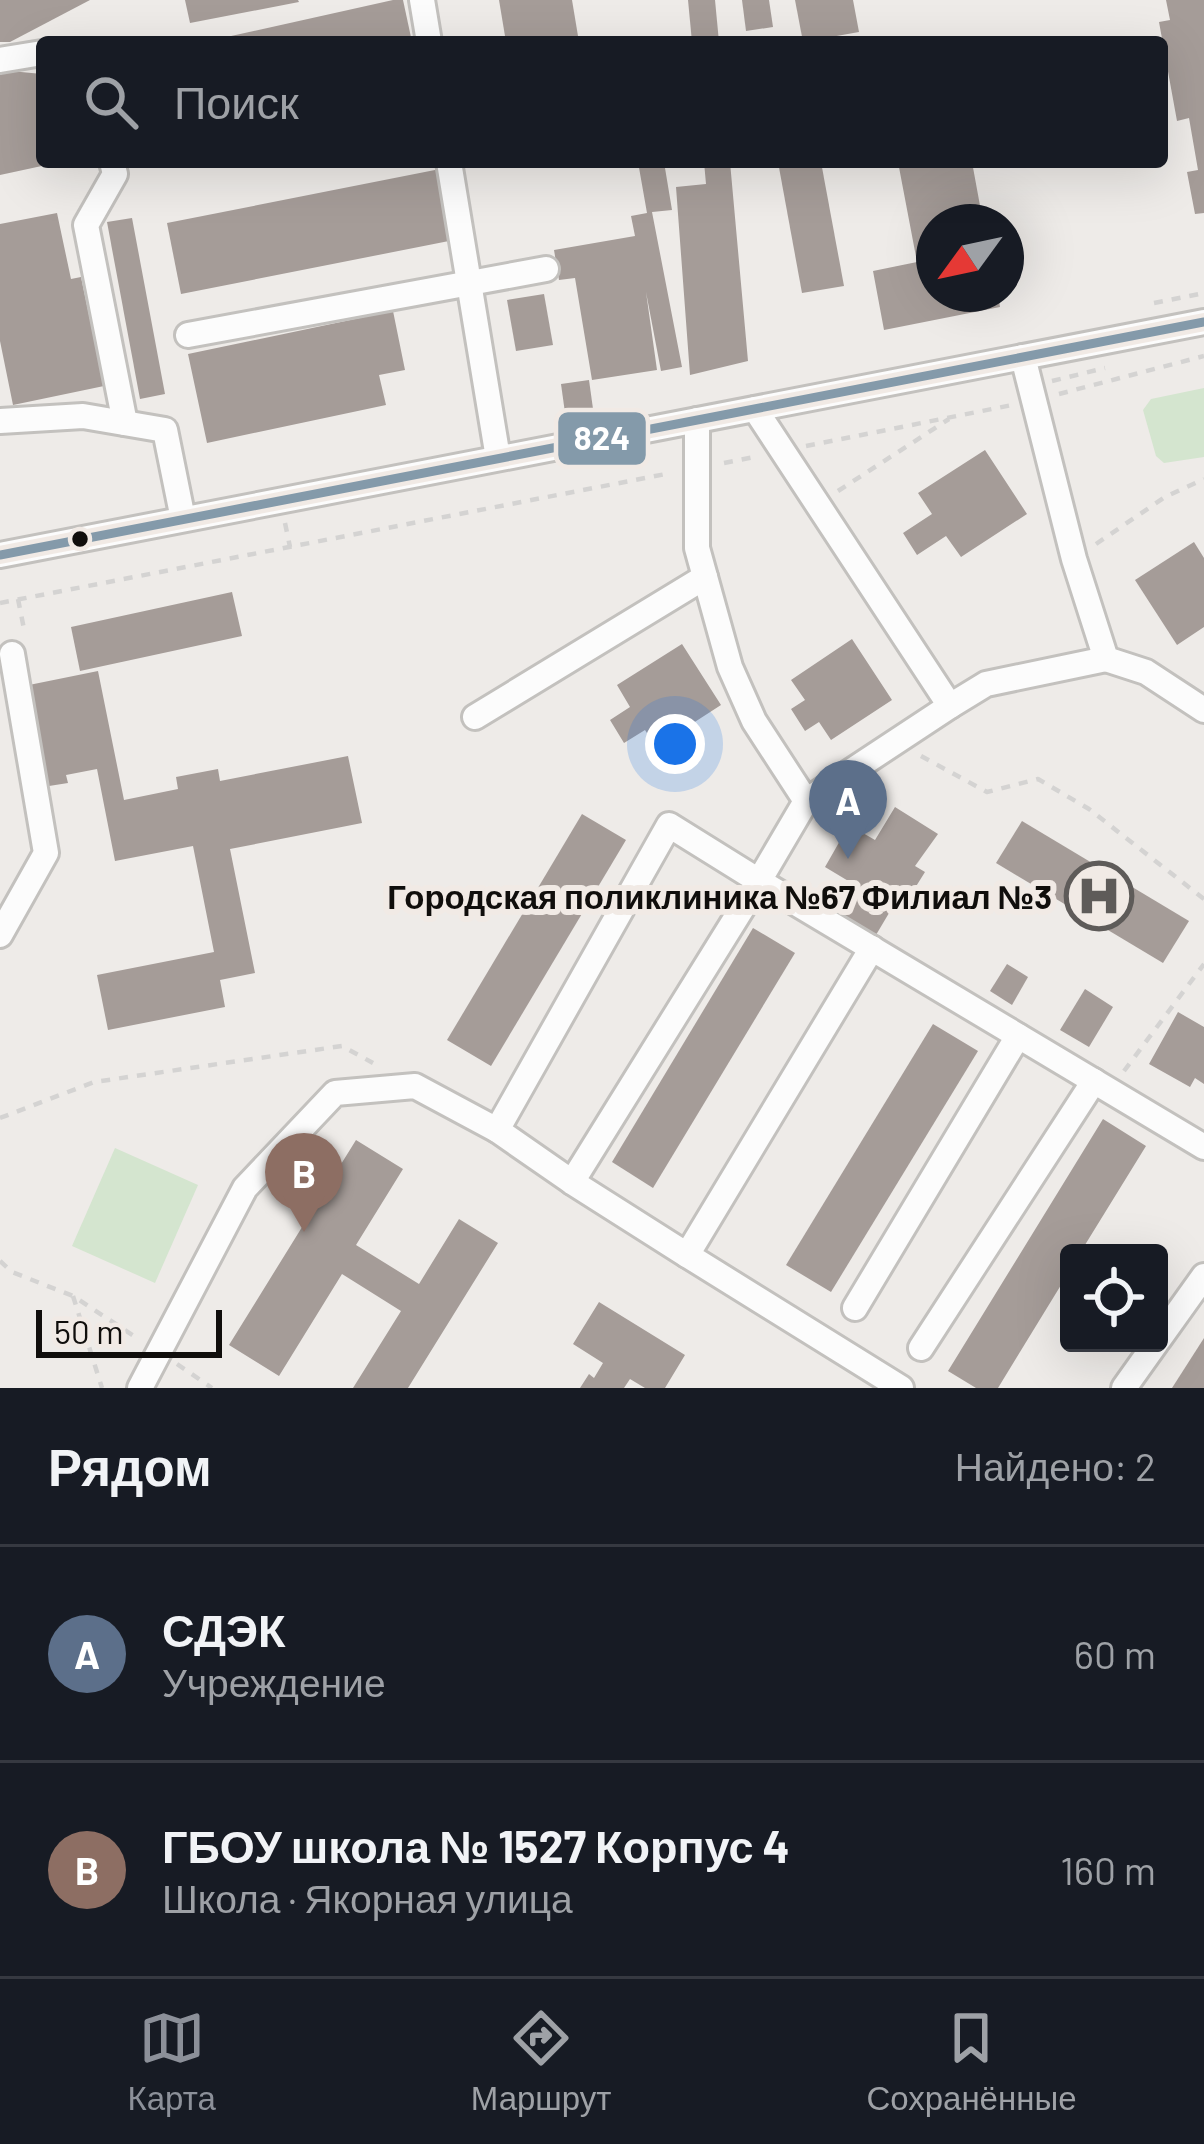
<!DOCTYPE html>
<html lang="ru">
<head>
<meta charset="utf-8">
<style>
	body { margin:0; font-family:Barlow,sans-serif; background:#242831; color:#f1f3f6 }
	.controls { position:absolute; right:36px; bottom:36px; display:grid; overflow:hidden; border-radius:12px; box-shadow:0 12px 48px #0002 }
	.controls button { width:108px; height:108px; display:grid; place-items:center; padding:0; border:0; border-bottom:3px solid #363941; background:#171b24; color:#f1f3f6; font:60px sans-serif }
	.compass { position:absolute; left:916px; top:204px; width:108px; height:108px; border-radius:50%; background:#171b24; box-shadow:0 12px 48px #0002; rotate:237deg }
	.scale { position:absolute; left:36px; bottom:30px; width:186px; box-sizing:border-box; padding-left:12px; border:6px solid #100e0c; border-top:0; font-size:33px; line-height:42px; white-space:nowrap; color:#100e0c; -webkit-text-stroke:9px #f1eae5; paint-order:stroke }
	.you { position:absolute; left:675px; top:744px; width:42px; height:42px; margin:-30px; border:9px solid #fff; border-radius:50%; background:#1a73e8; box-shadow:0 0 0 18px #1a73e833 }
	.badge { display:grid; place-items:center; width:78px; height:78px; border-radius:50%; background:#8c9099; color:#fff; font-size:39px; font-weight:700 }
	.pin { position:absolute; translate:-50% -99px; filter:drop-shadow(0 3px 6px #0008) }
	.pin::after { content:''; position:absolute; top:63px; width:42px; height:36px; background:inherit; clip-path:polygon(0 0,100% 0,50% 100%) }
	.list { margin:0; padding:0; list-style:none }
	h2 { display:flex; justify-content:space-between; align-items:center; height:156px; margin:0; padding:0 48px; font-size:51px }
	h2 small { font-size:39px; font-weight:400; color:#9ea1a6 }
	.list li { display:grid; grid-template-columns:78px 1fr auto; gap:36px; align-items:center; box-sizing:border-box; height:216px; padding:0 48px; border-top:3px solid #363941 }
	.list b { display:block; font-size:45px; white-space:nowrap }
	.list p { margin:0; font-size:39px; white-space:nowrap; color:#9ea1a6 }
	.list em { font-size:39px; font-style:normal; color:#9ea1a6 }
	.icon { flex:none; width:66px; height:66px; fill:none; stroke:currentColor; stroke-width:2; stroke-linecap:round; stroke-linejoin:round }
	.map { position:relative; flex:none; width:1204px; height:1388px; overflow:hidden }
	.search { position:absolute; background:#171b24; box-shadow:0 12px 48px #0002; left:36px; right:36px; top:36px; height:132px; display:flex; align-items:center; gap:30px; box-sizing:border-box; padding:0 42px; border-radius:12px; color:#9ea1a6; font-size:45px }
	.sheet { height:588px; background:#171b24 }
	nav { display:flex; justify-content:space-around; align-items:center; box-sizing:border-box; height:168px; border-top:3px solid #363941; background:#171b24; font-size:33px; color:#9ea1a6 }
	nav a { display:grid; justify-items:center; gap:6px }
	nav .on { color:#8c9099 }
	.map>svg:first-child { display:block }
	.green { fill:#d4e5cf }
	.building { fill:#a59c98 }
	.lines { fill:none; stroke-linecap:round; stroke-linejoin:round }
	.minor-casing { stroke:#c3c1be; stroke-width:30 }
	.path { stroke:#d4d3d2; stroke-width:4.5; stroke-dasharray:9 9; stroke-linecap:butt }
	.minor { stroke:#fcfcfc; stroke-width:24 }
	.bus-1-casing { stroke:#f1eae5; stroke-width:18 }
	.bus-1 { stroke:#849aaa; stroke-width:9 }
	.bus-dot { fill:#100e0c; stroke:#f1eae5; stroke-width:4.5 }
	.labels { text-anchor:middle; dominant-baseline:central; stroke-width:12; stroke-linejoin:round; paint-order:stroke }
	.poi-label { font-size:33px; font-weight:bold; fill:#100e0c; stroke:#f1eae5; text-anchor:end }
	.line-badge { stroke:#f1eae5; stroke-width:4.5 }
	.badge-label { font-size:33px; text-anchor:middle; font-weight:bold; fill:#fff }
</style>
</head>
<body>
<div class="map">
<svg width="1204" height="1388" viewBox="0 0 1204 1388">
	<rect width="100%" height="100%" fill="#eeebe8"/>
	<g class="green">
		<path d="M1204 388V457L1164 463 1156 456 1143 410 1151 399Z"/>
		<path d="M115 1148 198 1185 155 1283 72 1246Z"/>
	</g>
	<g class="building">
		<path d="M0 0H90L10 42H0Z"/>
		<path d="M185 0H298L299 2 190 23Z"/>
		<path d="M393 0H403L412 42H204Z"/>
		<path d="M499 0H572L579 42H506Z"/>
		<path d="M688 0H715L719 42H692Z"/>
		<path d="M742 0H769L773 27 746 31Z"/>
		<path d="M795 0H853L859 32 803 42Z"/>
		<path d="M1166 0H1204V213L1195 214 1187 172 1198 170 1189 118 1177 121 1159 22 1170 20Z"/>
		<path d="M0 70 42 74V162L51 164 0 175Z"/>
		<path d="M638 162H664L672 210 652 212 682 367 661 371 646 292 657 370 592 380 575 278 559 280 554 250 635 236 631 216 647 213Z"/>
		<path d="M704 162H730L748 361 690 375 676 187 706 184Z"/>
		<path d="M778 162H821L844 286 802 293Z"/>
		<path d="M898 162H972L983 222H934V294H998L1000 307 884 330 873 271 917 262Z"/>
		<path d="M440 169 454 240 181 294 167 223Z"/>
		<path d="M57 213 71 279 81 277 104 386 13 405 0 341V224Z"/>
		<path d="M132 218 165 394 140 399 107 222Z"/>
		<path d="M544 294 553 345 516 351 507 300Z"/>
		<path d="M393 311 405 370 379 375 386 405 207 443 188 354Z"/>
		<path d="M589 380 594 416 566 420 561 384Z"/>
		<path d="M985 450 1027 514 961 557 946 536 917 555 903 533 932 514 918 493Z"/>
		<path d="M1194 542 1204 558V627L1177 645 1135 580Z"/>
		<path d="M232 592 242 636 80 671 71 627Z"/>
		<path d="M852 639 892 700 831 740 819 722 805 731 791 709 805 700 791 680Z"/>
		<path d="M682 644 721 705 656 747 645 730 624 743 610 720 630 707 617 685Z"/>
		<path d="M98 671 124 800 178 789 176 777 218 769 220 781 348 756 362 823 230 849 255 973 220 980 225 1007 108 1030 97 975 214 952 193 846 115 861 97 769 66 775 68 783 49 786 29 685Z"/>
		<path d="M895 807 938 834 915 866 925 872 900 912 892 908 873 940 828 915 850 882 825 867 849 825 875 840Z"/>
		<path d="M582 814 626 840 491 1066 447 1040Z"/>
		<path d="M1022 821 1189 921 1163 963 996 863Z"/>
		<path d="M753 928 795 953 653 1188 612 1162Z"/>
		<path d="M1007 964 1028 977 1012 1005 990 991Z"/>
		<path d="M1085 989 1113 1007 1089 1047 1060 1030Z"/>
		<path d="M1178 1012 1204 1027V1084L1195 1078 1190 1087 1149 1064Z"/>
		<path d="M933 1024 978 1051 831 1292 786 1265Z"/>
		<path d="M1103 1119 1146 1146 1080 1253H1069V1272L998 1388H976L948 1371Z"/>
		<path d="M356 1140 403 1169 356 1245 419 1284 459 1219 498 1243 408 1388H353L401 1311 342 1274 279 1376 229 1345Z"/>
		<path d="M599 1302 685 1355 665 1388H645L630 1379 624 1388H580L589 1374 594 1378 603 1363 573 1344Z"/>
		<path d="M1204 1338V1388H1172Z"/>
	</g>
	<g class="lines">
		<defs>
			<g id="minor">
				<path d="M422 0 429 42"/>
				<path d="M0 60 42 53"/>
				<path d="M112 162 115 174 86 225 125 423"/>
				<path d="M449 162 498 458"/>
				<path d="M188 335 546 269"/>
				<path d="M1023 357 1074 559 1106 659 1146 672 1204 710"/>
				<path d="M755 409 950 706 986 684 1106 659"/>
				<path d="M697 420V548L730 667 754 721 806 801 950 706"/>
				<path d="M0 421 83 416 165 430 183 519"/>
				<path d="M0 555 1204 322"/>
				<path d="M475 717 705 577"/>
				<path d="M806 801 759 881 1204 1147"/>
				<path d="M669 825 759 881 572 1182 497 1130Z"/>
				<path d="M0 935 46 853 12 654"/>
				<path d="M872 948 687 1255 901 1388"/>
				<path d="M572 1182 687 1255"/>
				<path d="M855 1308 1018 1036"/>
				<path d="M1159 1339 1204 1276"/>
				<path d="M921 1348 1094 1081"/>
				<path d="M140 1388 245 1188 335 1093 415 1086 497 1130"/>
				<path d="M1124 1388 1156 1343"/>
			</g>
		</defs>
		<use href="#minor" class="minor-casing"/>
		<g class="path">
			<path d="M1154 303 1204 293"/>
			<path d="M1052 381 1105 368"/>
			<path d="M1059 394 1204 356"/>
			<path d="M806 446 1012 405"/>
			<path d="M724 463 759 456"/>
			<path d="M838 491 949 419"/>
			<path d="M285 523 290 547"/>
			<path d="M1096 544 1165 497 1204 479"/>
			<path d="M18 599 25 634"/>
			<path d="M0 603 671 473"/>
			<path d="M921 756 987 792 1038 779 1089 809 1204 899"/>
			<path d="M1124 1071 1204 964"/>
			<path d="M0 1118 94 1082 342 1046 373 1063"/>
			<path d="M0 1261 12 1272 73 1296 137 1338"/>
			<path d="M73 1296 102 1388"/>
			<path d="M177 1364 212 1388"/>
		</g>
		<use href="#minor" class="minor"/>
		<defs>
			<path id="bus-1" d="M0 555 1204 322"/>
		</defs>
		<use href="#bus-1" class="bus-1-casing"/>
		<use href="#bus-1" class="bus-1"/>
	</g>
	<defs>
		<symbol id="hospital-ring" viewBox="-11 -11 22 22"><circle r="9.5" fill="#f1eae5" stroke="#5e5b59" stroke-width="1.5"/><path d="M-5-5h3v3.5h4V-5h3V5h-3V1.5h-4V5h-3Z" fill="#5e5b59"/></symbol>
	</defs>
	<g fill-rule="evenodd">
		<use href="#hospital-ring" x="1061" y="858" width="76" height="76"/>
	</g>
	<circle class="bus-dot" cx="80" cy="539" r="10"/>
	<g class="labels">
		<g class="poi-label">
			<text x="1052" y="896">Городская поликлиника №67 Филиал №3</text>
		</g>
	</g>
	<rect class="line-badge" x="556" y="410" width="92" height="57" rx="12" fill="#849aaa"/>
	<g class="badge-label">
		<text x="602" y="450">824</text>
	</g>
</svg>
<div class="controls">
<button><svg class="icon" aria-label="locate" viewBox="0 0 24 24"><circle cx="12" cy="12" r="6"/><path d="M12 2v4M12 18v4M2 12h4M18 12h4"/></svg></button>
</div>
<svg class="compass" viewBox="-18 -18 36 36"><path d="M0-13l5 13h-10z" fill="#e53935"/><path d="M0 13l5-13h-10z" fill="#9ea1a6"/></svg>
<div class="scale">50 m</div>
<div class="you"></div>
<div class="pin badge" style="left:848px;top:859px;background:#5c6f8a">A</div>
<div class="pin badge" style="left:304px;top:1232px;background:#8d6e63">B</div>
<div class="search"><svg class="icon" aria-label="search" viewBox="0 0 24 24"><circle cx="10" cy="10" r="6"/><path d="M15 15l6 6"/></svg>Поиск</div>
</div>
<section class="sheet">
<h2>Рядом<small>Найдено: 2</small></h2>
<ul class="list">
<li><span class="badge" style="background:#5c6f8a">A</span><div><b>СДЭК</b><p>Учреждение</p></div><em>60 m</em></li>
<li><span class="badge" style="background:#8d6e63">B</span><div><b>ГБОУ школа № 1527 Корпус 4</b><p>Школа · Якорная улица</p></div><em>160 m</em></li>
</ul>
</section>
<nav>
<a class="on"><svg class="icon" aria-label="map" viewBox="0 0 24 24"><path d="M3 6l6-2 6 2 6-2v14l-6 2-6-2-6 2zM9 4v14M15 6v14"/></svg>Карта</a>
<a><svg class="icon" aria-label="directions" viewBox="0 0 24 24"><path d="M12 3l9 9-9 9-9-9zM9 14v-3h6M13 9l2 2-2 2"/></svg>Маршрут</a>
<a><svg class="icon" aria-label="saved" viewBox="0 0 24 24"><path d="M7 4h10v16l-5-4-5 4z"/></svg>Сохранённые</a>
</nav>
</body>
</html>
